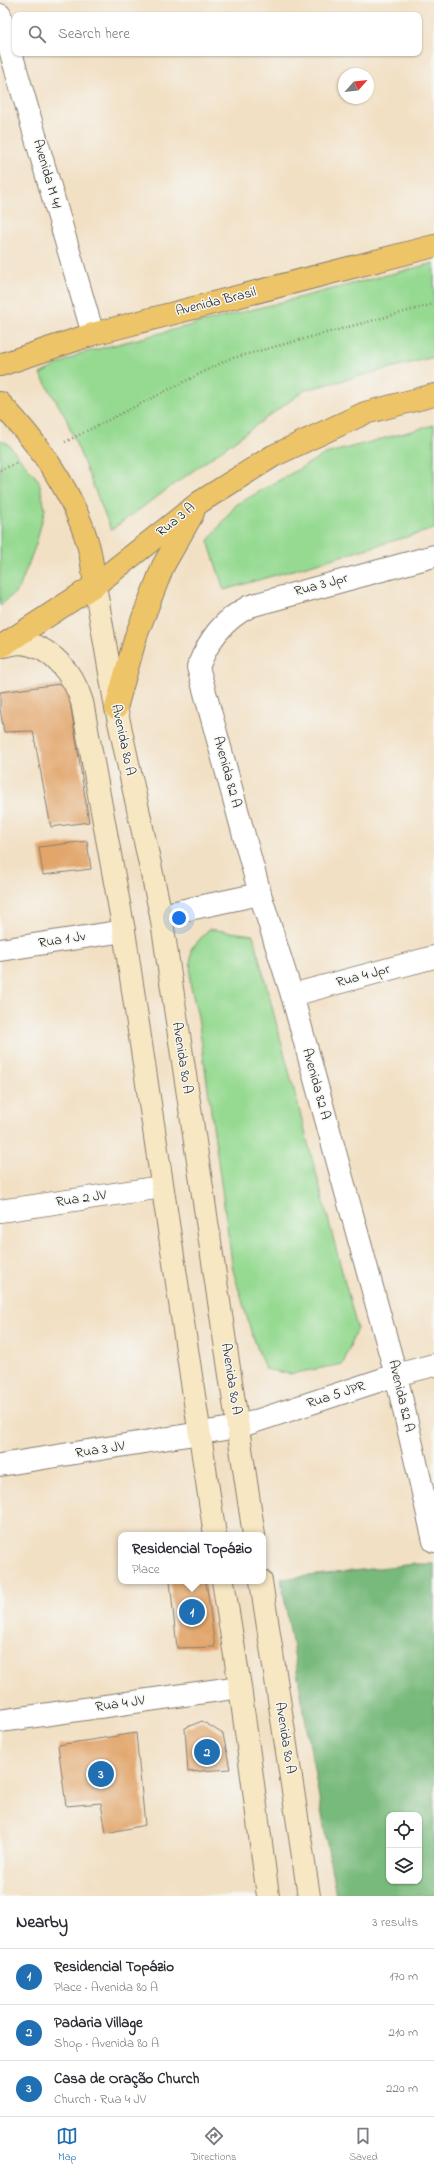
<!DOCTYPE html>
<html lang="en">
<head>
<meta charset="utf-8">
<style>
	body { margin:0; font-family:"Indie Flower",sans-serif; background:#f7f7f7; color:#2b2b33 }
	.controls { position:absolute; right:12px; bottom:12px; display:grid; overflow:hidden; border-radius:8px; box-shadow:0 1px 3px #0004 }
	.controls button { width:36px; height:36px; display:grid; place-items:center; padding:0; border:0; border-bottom:1px solid #e1e1e2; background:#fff; color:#2b2b33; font:20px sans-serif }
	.compass { position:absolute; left:338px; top:68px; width:36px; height:36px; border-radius:50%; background:#fff; box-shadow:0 1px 3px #0004; rotate:63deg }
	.you { position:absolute; left:179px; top:918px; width:14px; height:14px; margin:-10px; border:3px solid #fff; border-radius:50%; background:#1a73e8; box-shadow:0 0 0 6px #1a73e833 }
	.badge { display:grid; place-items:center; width:26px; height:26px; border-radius:50%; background:#1f6fb2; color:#fff; font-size:13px; font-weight:700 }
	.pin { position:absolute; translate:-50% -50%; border:2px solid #fff; box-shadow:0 1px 4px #0006 }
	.popup { position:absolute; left:118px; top:1532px; width:148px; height:52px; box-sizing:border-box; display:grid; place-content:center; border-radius:8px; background:#fff; filter:drop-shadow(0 1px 3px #0005); font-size:13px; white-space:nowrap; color:#7c7c81 }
	.popup b { font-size:15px; color:#2b2b33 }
	.popup::after { content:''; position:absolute; left:50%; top:100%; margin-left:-8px; border:8px solid transparent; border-top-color:#fff }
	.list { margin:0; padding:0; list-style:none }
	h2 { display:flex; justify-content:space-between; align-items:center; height:52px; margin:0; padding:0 16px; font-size:17px }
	h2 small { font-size:13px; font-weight:400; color:#7c7c81 }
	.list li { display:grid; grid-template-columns:26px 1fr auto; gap:12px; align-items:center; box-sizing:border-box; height:56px; padding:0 16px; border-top:1px solid #e1e1e2 }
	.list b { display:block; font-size:15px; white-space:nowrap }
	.list p { margin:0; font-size:13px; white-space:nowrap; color:#7c7c81 }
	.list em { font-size:13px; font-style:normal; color:#7c7c81 }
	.icon { flex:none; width:22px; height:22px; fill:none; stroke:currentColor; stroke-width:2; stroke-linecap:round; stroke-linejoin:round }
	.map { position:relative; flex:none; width:434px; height:1896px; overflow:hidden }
	.search { position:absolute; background:#fff; box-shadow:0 1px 3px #0004; left:12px; right:12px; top:12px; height:44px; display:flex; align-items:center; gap:10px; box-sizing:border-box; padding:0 14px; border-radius:8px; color:#7c7c81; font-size:15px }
	.sheet { height:220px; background:#fff }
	nav { display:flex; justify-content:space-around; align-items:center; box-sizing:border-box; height:56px; border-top:1px solid #e1e1e2; background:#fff; font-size:11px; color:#7c7c81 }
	nav a { display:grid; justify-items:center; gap:2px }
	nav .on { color:#1f6fb2 }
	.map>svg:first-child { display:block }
	.green { fill:#96da92; stroke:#597b57 }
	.forest { fill:#78ba7c; stroke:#4a6b4c; fill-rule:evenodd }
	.building { fill:#e2a56a }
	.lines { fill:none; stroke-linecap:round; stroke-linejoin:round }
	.minor-casing { stroke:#877e70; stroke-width:24 }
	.secondary-casing { stroke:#877e70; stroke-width:24 }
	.primary-casing { stroke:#877e70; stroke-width:24 }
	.path { stroke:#877e70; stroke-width:2.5; stroke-dasharray:1 3; stroke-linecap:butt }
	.minor { stroke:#fff; stroke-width:22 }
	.secondary { stroke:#f8e7c3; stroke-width:22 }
	.primary { stroke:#eec469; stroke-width:22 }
	.labels { text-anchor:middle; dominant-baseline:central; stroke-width:3; stroke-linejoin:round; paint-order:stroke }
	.street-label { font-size:14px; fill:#1c1c1c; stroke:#f6f6f2 }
</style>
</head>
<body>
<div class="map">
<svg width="434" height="1896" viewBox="0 0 434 1896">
	<rect width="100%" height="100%" fill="#f6f6f2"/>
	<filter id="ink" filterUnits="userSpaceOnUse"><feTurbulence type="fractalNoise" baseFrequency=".025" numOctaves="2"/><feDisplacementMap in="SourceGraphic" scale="8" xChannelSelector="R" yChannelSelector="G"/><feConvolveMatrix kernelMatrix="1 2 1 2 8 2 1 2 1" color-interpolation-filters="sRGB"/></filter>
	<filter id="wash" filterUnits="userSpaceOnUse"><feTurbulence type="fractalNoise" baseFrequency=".012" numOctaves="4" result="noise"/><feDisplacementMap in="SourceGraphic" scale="16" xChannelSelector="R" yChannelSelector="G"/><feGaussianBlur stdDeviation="0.9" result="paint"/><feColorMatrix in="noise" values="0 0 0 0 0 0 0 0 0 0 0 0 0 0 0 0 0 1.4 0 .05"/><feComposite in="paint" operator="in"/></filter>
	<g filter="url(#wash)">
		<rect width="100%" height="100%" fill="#f2e0c4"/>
		<g class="green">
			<path d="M434 263V357L305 390 111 530 65 416 40 374 79 354Z"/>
			<path d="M434 425V529L224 590 208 541 236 505 325 454Z"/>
			<path d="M0 440 7 443 39 481 45 509 36 544 19 589 0 606Z"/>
			<path d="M209 929 253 935 357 1328 343 1364 290 1374 265 1369 251 1331 233 1270 198 1017 190 983 191 949Z"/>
		</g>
		<path class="forest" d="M415 1564H434V1896H336L281 1579ZM389 1815H419V1881H389Z"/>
		<g id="blocks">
			<g class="building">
				<path d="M67 683 89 822 51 827 33 731 4 732 0 709V692Z"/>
				<path d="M87 841 91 869 43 875 39 847Z"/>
				<path d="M170 1581H206L215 1647 177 1648Z"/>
				<path d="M202 1721 223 1734 230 1769 188 1772 185 1728Z"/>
				<path d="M136 1733 145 1825 106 1833 101 1803 66 1806 58 1745Z"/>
			</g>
		</g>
	</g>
	<g filter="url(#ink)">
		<use href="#blocks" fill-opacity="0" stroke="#877e70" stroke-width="1"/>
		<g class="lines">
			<defs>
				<g id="minor">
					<path d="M0 15 93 334"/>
					<path d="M434 556 250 606C223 620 209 639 198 667L260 894 292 995 396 1375 434 1541"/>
					<path d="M161 915 260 894"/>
					<path d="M0 950 124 931"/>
					<path d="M292 995 434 957"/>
					<path d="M0 1211 162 1187"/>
					<path d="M0 1465 238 1427 396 1375 434 1365"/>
					<path d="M0 1721 240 1687"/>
				</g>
				<g id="secondary">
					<path d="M95 585 116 708 161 915 254 1535"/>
					<path d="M4 646C9 645 15 643 20 643 51 645 74 675 82 702L124 931 215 1535"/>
					<path d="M223 1581 240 1687 268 1896"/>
					<path d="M261 1581 309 1896"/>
				</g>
				<g id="primary">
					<path d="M0 365 93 334 434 246"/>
					<path d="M0 403C40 445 74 492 89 548 92 560 93 573 95 585"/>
					<path d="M0 647 95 585 200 502 273 456 365 413 434 395"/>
					<path d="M116 708 136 636 163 566 193 513"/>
				</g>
			</defs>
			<use href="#minor" class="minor-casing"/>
			<use href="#secondary" class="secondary-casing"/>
			<use href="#primary" class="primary-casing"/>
			<g class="path">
				<path d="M65 442 229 359 434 304"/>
				<path d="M0 470 18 463"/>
			</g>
			<use href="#minor" class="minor"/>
			<use href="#secondary" class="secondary"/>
			<use href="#primary" class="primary"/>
		</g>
	</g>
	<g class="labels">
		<g class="street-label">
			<text transform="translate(47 174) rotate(74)">Avenida M 41</text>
			<text transform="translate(216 302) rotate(-14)">Avenida Brasil</text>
			<text transform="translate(176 520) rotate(-39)">Rua 3 A</text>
			<text transform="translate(321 585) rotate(-15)">Rua 3 Jpr</text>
			<text transform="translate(123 740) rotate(78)">Avenida 80 A</text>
			<text transform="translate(227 772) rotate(75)">Avenida 82 A</text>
			<text transform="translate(62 940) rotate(-9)">Rua 1 Jv</text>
			<text transform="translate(363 976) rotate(-15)">Rua 4 Jpr</text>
			<text transform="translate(182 1058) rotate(81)">Avenida 80 A</text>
			<text transform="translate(316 1084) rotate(75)">Avenida 82 A</text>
			<text transform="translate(81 1199) rotate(-8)">Rua 2 JV</text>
			<text transform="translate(231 1379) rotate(81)">Avenida 80 A</text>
			<text transform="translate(336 1395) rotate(-18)">Rua 5 JPR</text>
			<text transform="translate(401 1396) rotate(77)">Avenida 82 A</text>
			<text transform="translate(100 1450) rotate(-9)">Rua 3 JV</text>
			<text transform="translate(120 1704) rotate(-8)">Rua 4 JV</text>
			<text transform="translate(285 1738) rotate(81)">Avenida 80 A</text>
		</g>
	</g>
</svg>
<div class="controls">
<button><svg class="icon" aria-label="locate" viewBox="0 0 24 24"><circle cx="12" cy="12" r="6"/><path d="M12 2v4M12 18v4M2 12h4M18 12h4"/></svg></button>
<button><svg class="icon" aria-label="layers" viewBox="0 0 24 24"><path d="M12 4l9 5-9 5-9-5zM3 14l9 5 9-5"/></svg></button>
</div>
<svg class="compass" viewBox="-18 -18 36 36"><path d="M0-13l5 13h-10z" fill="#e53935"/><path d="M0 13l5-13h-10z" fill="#7c7c81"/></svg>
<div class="you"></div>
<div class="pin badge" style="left:192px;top:1612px">1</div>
<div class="popup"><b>Residencial Topázio</b>Place</div>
<div class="pin badge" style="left:207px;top:1752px">2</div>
<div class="pin badge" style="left:101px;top:1774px">3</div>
<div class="search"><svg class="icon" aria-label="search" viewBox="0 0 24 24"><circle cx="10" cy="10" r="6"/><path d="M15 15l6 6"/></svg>Search here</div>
</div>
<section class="sheet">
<h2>Nearby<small>3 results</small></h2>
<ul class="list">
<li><span class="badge">1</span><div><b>Residencial Topázio</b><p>Place · Avenida 80 A</p></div><em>170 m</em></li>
<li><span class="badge">2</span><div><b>Padaria Village</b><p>Shop · Avenida 80 A</p></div><em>210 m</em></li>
<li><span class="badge">3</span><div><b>Casa de Oração Church</b><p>Church · Rua 4 JV</p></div><em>220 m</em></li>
</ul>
</section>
<nav>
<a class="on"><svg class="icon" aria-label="map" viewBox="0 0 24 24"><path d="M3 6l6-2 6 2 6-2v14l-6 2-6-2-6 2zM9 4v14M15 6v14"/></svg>Map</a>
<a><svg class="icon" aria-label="directions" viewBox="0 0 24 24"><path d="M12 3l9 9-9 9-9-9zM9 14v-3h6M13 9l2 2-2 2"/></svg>Directions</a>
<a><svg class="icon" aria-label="saved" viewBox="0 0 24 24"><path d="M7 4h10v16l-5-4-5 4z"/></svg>Saved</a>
</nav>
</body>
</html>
